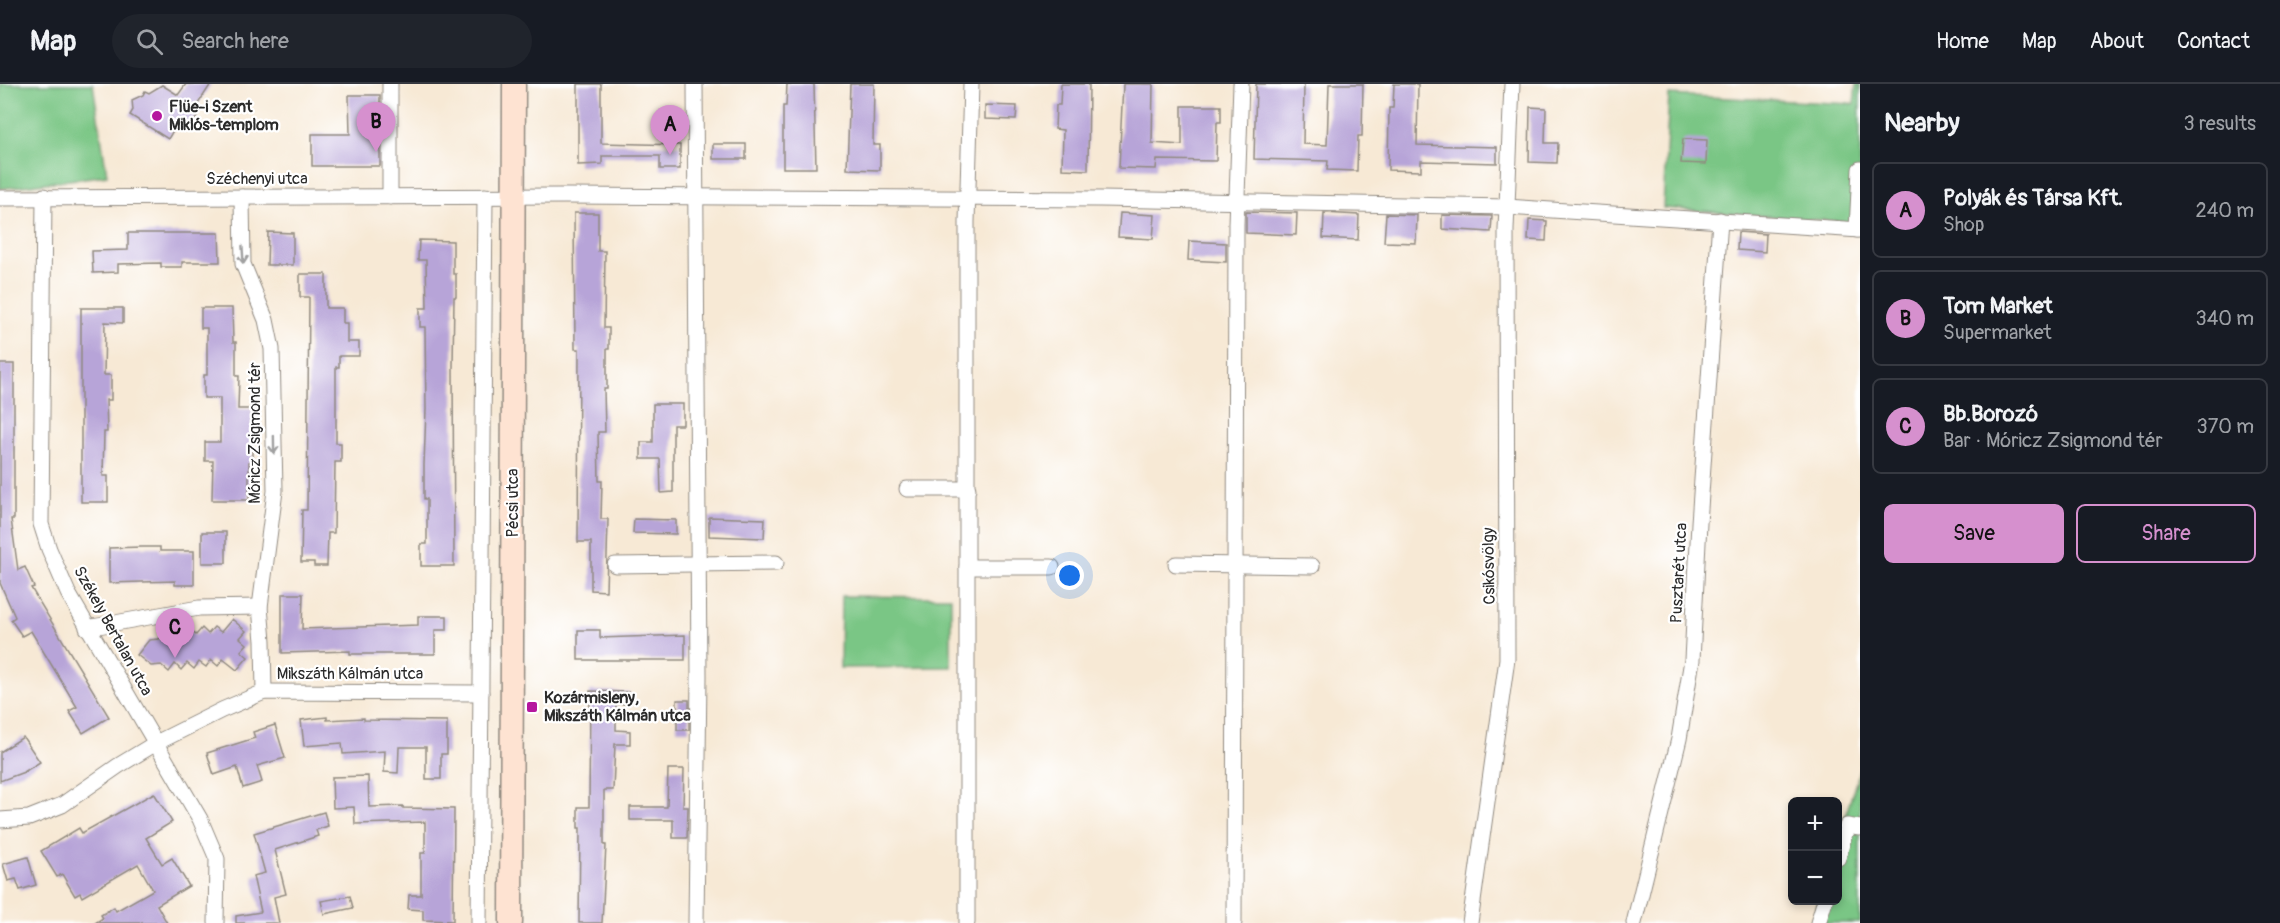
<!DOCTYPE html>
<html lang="en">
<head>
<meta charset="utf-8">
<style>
	body { margin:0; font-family:Pangolin,sans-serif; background:#20242c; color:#f1f3f6 }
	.controls { position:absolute; right:18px; bottom:18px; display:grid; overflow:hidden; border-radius:9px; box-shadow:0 3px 9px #0003 }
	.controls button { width:54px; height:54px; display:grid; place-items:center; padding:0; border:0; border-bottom:2px solid #363941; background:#171b24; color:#f1f3f6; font:30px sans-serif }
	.you { position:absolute; left:1070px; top:492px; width:21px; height:21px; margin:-15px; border:4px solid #fff; border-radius:50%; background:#1a73e8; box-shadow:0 0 0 9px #1a73e833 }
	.badge { display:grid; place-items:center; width:39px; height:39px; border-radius:50%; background:#d690ce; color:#111; font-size:20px; font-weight:700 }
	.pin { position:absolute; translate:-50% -50px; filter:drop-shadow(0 2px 3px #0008) }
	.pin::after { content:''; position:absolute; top:32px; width:21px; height:18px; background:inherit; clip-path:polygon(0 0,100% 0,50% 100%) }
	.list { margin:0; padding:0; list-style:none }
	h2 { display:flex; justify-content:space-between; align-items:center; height:78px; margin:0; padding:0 24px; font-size:26px }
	h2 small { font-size:20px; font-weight:400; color:#9ea1a6 }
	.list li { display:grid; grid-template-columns:39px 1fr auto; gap:18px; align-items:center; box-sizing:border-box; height:96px; margin:0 12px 12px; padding:0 12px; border:2px solid #363941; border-radius:9px }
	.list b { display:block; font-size:22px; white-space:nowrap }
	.list p { margin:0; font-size:20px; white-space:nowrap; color:#9ea1a6 }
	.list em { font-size:20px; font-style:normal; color:#9ea1a6 }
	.actions { display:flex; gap:12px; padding:18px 24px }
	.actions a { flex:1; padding:14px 0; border:2px solid #d690ce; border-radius:9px; text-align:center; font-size:21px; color:#d690ce }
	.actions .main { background:#d690ce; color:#111 }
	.icon { flex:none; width:33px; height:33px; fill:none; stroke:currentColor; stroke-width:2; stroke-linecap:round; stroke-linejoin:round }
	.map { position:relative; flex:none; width:1860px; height:839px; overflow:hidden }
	header { display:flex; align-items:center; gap:36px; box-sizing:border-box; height:84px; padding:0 30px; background:#171b24; border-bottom:2px solid #363941 }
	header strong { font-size:28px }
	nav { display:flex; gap:33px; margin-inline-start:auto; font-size:21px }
	.search { width:420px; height:54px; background:#20242c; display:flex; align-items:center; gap:15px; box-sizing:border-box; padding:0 21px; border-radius:33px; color:#9ea1a6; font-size:22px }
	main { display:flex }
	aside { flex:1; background:#171b24 }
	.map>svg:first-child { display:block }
	.green { fill:#7ac685; stroke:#527858; stroke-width:1.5 }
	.building { fill:#b7a4d8 }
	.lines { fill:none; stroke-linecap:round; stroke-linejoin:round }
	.minor-casing { stroke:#918a80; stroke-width:17 }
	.secondary-casing { stroke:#918a80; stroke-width:25 }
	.minor { stroke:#fff; stroke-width:15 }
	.secondary { stroke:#fee3d2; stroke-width:22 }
	.oneway { stroke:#a0a0a0 }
	.poi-dot { fill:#b5179e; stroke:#fff; stroke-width:2 }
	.labels { text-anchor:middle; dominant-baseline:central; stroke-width:4.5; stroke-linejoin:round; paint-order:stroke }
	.poi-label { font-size:16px; font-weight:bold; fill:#2b2b2b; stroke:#fff; text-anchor:start }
	.street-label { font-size:16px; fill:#2b2b2b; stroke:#fff }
</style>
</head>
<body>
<header>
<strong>Map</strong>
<div class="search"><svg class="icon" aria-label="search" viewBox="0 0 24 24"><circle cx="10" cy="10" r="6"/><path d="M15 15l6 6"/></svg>Search here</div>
<nav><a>Home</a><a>Map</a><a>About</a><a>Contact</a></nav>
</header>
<main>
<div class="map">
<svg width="1860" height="839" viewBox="0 0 1860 839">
	<rect width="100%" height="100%" fill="#fff"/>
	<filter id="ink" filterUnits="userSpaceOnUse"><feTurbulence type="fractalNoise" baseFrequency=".0167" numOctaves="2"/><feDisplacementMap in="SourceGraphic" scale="12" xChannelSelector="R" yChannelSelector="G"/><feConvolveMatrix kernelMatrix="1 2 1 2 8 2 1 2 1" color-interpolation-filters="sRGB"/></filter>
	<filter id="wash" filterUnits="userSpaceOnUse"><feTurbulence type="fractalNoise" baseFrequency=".008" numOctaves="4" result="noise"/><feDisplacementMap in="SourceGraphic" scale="24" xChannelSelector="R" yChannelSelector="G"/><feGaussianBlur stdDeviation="1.35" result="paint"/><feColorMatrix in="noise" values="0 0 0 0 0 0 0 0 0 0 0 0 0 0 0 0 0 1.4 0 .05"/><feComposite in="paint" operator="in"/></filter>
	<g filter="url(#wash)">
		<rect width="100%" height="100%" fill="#f7e9d5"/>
		<g class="green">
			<path d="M0 0H93L107 91 0 105Z"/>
			<path d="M1856 0H1860V139L1663 124 1669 11 1854 20Z"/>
			<path d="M841 512 951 513V583L840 584Z"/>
			<path d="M1860 684V839H1812L1819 817 1838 816V757Z"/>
		</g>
		<g id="blocks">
			<g class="building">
				<path d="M186 0H211L192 29 197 33 189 45 178 38 168 55 130 31 133 26 132 16 143 11 145 7 149 9 162 1 178 11Z"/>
				<path d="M578 0H601V59L680 61V85H660V72H602V80L578 81Z"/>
				<path d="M787 0H814L816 84H783V22H786Z"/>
				<path d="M850 0H874L873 61H880V86L847 85Z"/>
				<path d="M1061 0H1089L1088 86 1062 85 1063 46 1055 45 1056 21H1060Z"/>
				<path d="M1123 0H1153L1152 59 1182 61V22H1221V38H1217L1216 77 1157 76 1156 85 1119 84Z"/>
				<path d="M1256 0H1304L1303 60 1327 61 1329 0H1363L1362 52H1358L1357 87 1327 86 1328 77 1254 75Z"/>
				<path d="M1394 0H1418L1417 61 1497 63V79L1421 77V87L1388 86 1389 24H1393Z"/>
				<path d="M349 11H380V82H312V50H350Z"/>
				<path d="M985 21 1017 22 1016 36 985 35Z"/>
				<path d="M1530 23 1546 24 1545 59H1558L1557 79 1529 78Z"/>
				<path d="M1683 55 1707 56 1706 80 1681 79Z"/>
				<rect x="713" y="60" width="33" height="15"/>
				<path d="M1246 128 1297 129 1296 151 1246 149Z"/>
				<path d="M574 129H598V167H605L604 244H609V265H607V305H604L605 348H598L599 397H602L601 435H608L606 507 591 506V458H578L579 265H575Z"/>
				<path d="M1120 129 1155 131 1153 155 1118 153Z"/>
				<path d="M1324 129 1359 131 1358 156 1323 154Z"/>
				<path d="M1386 130 1417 131 1416 159 1384 158Z"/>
				<path d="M1442 131 1492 132 1491 148 1442 145Z"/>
				<path d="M1529 136 1547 137 1546 157 1528 156Z"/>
				<path d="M268 148 293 149V181H267Z"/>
				<path d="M1738 148 1766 150 1765 168 1737 166Z"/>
				<path d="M128 149H219L220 178H182V183H161V179L118 180V188L93 189 92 167 128 166Z"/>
				<path d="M419 156 453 157V190H456V213H454L453 282 454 482H421V460H427V415H424V381L426 325 425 243H420V224H427L426 176H418Z"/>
				<path d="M1189 157 1226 159V178L1188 176Z"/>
				<path d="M300 190H326V224H343V239H347V258H359V272H339V283H336V359H341V378H335L334 449H328L327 482H314V478H301L302 426H307L309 213H300Z"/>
				<path d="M81 224H123V239L105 238 104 291H111V316H106L107 348H104L103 392H108V418H81Z"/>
				<path d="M201 224H232L233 258H236V292H239L238 325H252V378H249V416H212L213 377H205V358H220V314H204V291H207V244H201Z"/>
				<path d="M0 280H14V435H11L18 486 25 483 34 503 31 504 109 633 83 649 69 627 77 623 31 547 22 552 11 536 15 533 0 499Z"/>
				<path d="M653 320H683V341H673V408L661 409 660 375H641V358H653Z"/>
				<path d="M709 433 765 435 764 454 709 452Z"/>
				<path d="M634 435 676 436V450L633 449Z"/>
				<rect x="202" y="448" width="24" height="31"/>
				<path d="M142 463H160V467H194V501H175V497L109 499V464Z"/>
				<path d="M282 510H303L302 545 418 541V532H447V546H435V570H350V567L282 569Z"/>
				<path d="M232 535 246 547 240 554 247 560 241 567 248 573 237 586 223 575 218 582 211 576 206 583 199 578 194 585 187 579 181 586 175 580 169 588 161 581 151 582 137 571 149 556 159 555 165 548 172 554 177 547 184 552 189 545 196 551 202 544 208 550 214 543 221 548Z"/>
				<path d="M578 546H600V554L685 551V576H578Z"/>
				<path d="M590 607 629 608V620H616V646L630 647V660H615L613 706H604V761H606L602 839H579L580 744H578V723H589Z"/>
				<rect x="677" y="616" width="12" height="30"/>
				<path d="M327 633V636L364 634V636L447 637V670H441V695H426V663H399L398 689 384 688 385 667 343 670 342 659 304 662 301 636Z"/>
				<path d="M275 641 285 674 257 682 262 698 243 704 237 683 214 691 207 669 255 654 253 648Z"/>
				<path d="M23 653 40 678 24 688 0 697V668Z"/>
				<path d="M668 685H684L683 723H688L687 754H673V736H630V723H667Z"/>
				<path d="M368 692 369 723 403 722V724L454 725 453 837 423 836V826L408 825 409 811H421V769H425V738L355 740 354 723 333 724 332 693Z"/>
				<path d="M154 709 172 738 146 754 162 780 172 774 189 802 157 821 167 839H95L103 834 101 831 114 823 116 827 153 806 138 780 82 813 80 809 75 812 62 790 57 793 41 767 79 744 82 749Z"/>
				<path d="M324 728 328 742 316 746 318 752 275 766 286 810 274 813 279 839H236V832L261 828 253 792 265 789 254 749Z"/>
				<path d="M28 773 36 801 20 806 16 795 8 797 3 780Z"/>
				<path d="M350 812 353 824 324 830 321 817Z"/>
			</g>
		</g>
	</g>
	<g filter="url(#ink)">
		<use href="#blocks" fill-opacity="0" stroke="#918a80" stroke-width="1.5"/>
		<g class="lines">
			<defs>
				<g id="minor">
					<path d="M695 0 699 592 696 839"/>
					<path d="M44 112 41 440 49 465 68 509 200 735 217 775 216 839"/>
					<path d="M242 113 243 180 266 236 272 265 275 407 260 523 263 557 264 608"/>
					<path d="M390 113V0"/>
					<path d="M0 114 565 112 1101 115 1507 123 1860 146"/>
					<path d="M1857 146 1860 85"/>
					<path d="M907 405H968"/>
					<path d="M1176 480 1312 482"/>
					<path d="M615 481 776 479"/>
					<path d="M967 483H1052"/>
					<path d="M87 544 199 524 260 523"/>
					<path d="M0 736 29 734 62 721 118 682 156 659 222 626 264 608 481 609"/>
					<path d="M1838 774 1847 742 1860 744"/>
					<path d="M479 839 485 112"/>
					<path d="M967 839V138L971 0"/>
					<path d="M1234 839 1236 140 1241 0"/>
					<path d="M1470 839 1507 575 1506 146 1512 0"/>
					<path d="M1634 839 1679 655 1692 576 1699 439 1720 136"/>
					<path d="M1818 839 1825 816"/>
				</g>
				<path id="secondary" d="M511 839 514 0"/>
			</defs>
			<use href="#minor" class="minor-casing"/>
			<use href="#secondary" class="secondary-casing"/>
			<use href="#minor" class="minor"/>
			<use href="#secondary" class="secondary"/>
		</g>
		<defs><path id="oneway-shaft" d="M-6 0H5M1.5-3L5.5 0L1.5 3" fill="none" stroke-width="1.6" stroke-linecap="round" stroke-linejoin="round" transform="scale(1.5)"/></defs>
		<g class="oneway">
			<use href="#oneway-shaft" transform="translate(243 171) rotate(86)"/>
			<use href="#oneway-shaft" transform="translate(274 361) rotate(89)"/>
		</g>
	</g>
	<g class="poi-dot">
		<circle cx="157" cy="32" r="6"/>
		<rect x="526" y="617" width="12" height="12" rx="3"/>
	</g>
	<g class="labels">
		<g class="poi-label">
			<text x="169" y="23">Flüe-i Szent<tspan x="169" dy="18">Miklós-templom</tspan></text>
			<text x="544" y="614">Kozármisleny,<tspan x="544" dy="18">Mikszáth Kálmán utca</tspan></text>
		</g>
		<g class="street-label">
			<text x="257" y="95">Széchenyi utca</text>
			<text transform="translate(255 349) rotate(-90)">Móricz Zsigmond tér</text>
			<text transform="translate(513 419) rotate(-90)">Pécsi utca</text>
			<text transform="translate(1489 482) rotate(-91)">Csikósvölgy</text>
			<text transform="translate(1679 489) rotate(-87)">Pusztarét utca</text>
			<text transform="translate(113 547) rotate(61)">Székely Bertalan utca</text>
			<text x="350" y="590">Mikszáth Kálmán utca</text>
		</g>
	</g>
</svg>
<div class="controls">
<button>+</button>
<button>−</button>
</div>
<div class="you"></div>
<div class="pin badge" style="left:670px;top:71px">A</div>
<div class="pin badge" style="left:376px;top:68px">B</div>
<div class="pin badge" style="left:175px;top:574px">C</div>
</div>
<aside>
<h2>Nearby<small>3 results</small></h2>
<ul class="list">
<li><span class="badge">A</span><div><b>Polyák és Társa Kft.</b><p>Shop</p></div><em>240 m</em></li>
<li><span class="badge">B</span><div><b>Tom Market</b><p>Supermarket</p></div><em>340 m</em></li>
<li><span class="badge">C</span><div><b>Bb.Borozó</b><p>Bar · Móricz Zsigmond tér</p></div><em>370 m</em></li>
</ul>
<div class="actions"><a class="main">Save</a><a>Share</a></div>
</aside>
</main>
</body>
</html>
